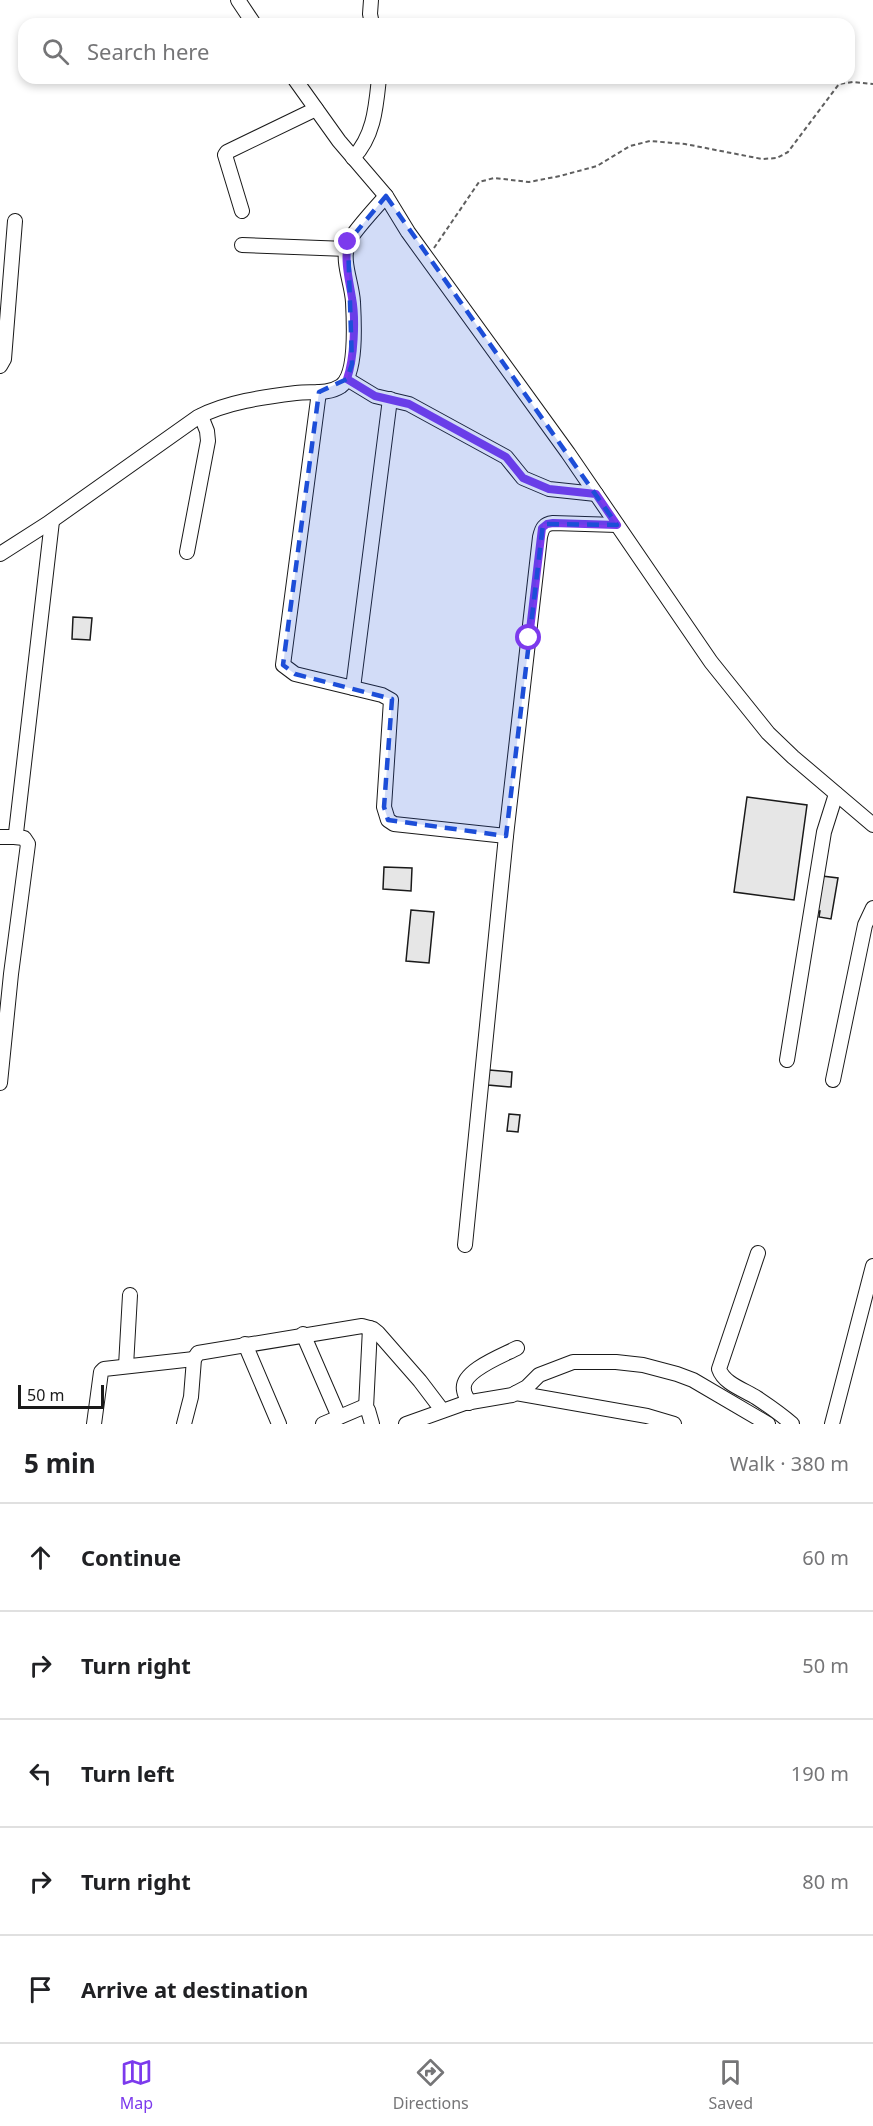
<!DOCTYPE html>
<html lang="en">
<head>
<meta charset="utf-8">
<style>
	body { margin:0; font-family:"Noto Sans",sans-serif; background:#f6f6f6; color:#202124 }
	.scale { position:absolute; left:18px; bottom:15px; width:86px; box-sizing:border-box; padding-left:6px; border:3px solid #1a1a1a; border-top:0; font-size:16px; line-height:21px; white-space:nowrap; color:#1a1a1a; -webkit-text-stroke:4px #fff; paint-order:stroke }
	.stop { position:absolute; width:18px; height:18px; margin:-14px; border:4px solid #7c3aed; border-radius:50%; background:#fff }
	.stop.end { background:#7c3aed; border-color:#fff; box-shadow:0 2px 6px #0008 }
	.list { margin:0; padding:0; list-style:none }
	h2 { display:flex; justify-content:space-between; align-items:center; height:78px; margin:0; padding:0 24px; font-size:26px }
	h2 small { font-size:20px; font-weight:400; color:#757577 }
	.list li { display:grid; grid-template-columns:39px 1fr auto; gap:18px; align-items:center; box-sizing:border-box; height:108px; padding:0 24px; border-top:2px solid #e0e0e0 }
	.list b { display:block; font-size:22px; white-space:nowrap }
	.list em { font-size:20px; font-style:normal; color:#757577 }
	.icon { flex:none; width:33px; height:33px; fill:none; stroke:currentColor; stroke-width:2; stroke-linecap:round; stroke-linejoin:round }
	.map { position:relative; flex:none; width:873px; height:1424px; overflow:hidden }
	.search { position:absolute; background:#fff; box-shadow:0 3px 9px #0003; left:18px; right:18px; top:18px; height:66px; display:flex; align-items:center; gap:15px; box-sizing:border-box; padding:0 21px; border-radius:18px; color:#757577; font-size:22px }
	.sheet { height:618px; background:#fff }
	nav { display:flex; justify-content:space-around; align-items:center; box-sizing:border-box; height:84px; border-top:2px solid #e0e0e0; background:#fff; font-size:16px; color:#757577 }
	nav a { display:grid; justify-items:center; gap:3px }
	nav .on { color:#7c3aed }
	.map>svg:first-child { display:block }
	.building { fill:#e6e6e6; stroke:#1a1a1a; stroke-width:1.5 }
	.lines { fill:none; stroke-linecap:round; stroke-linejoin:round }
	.minor-casing { stroke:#1a1a1a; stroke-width:16 }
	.path { stroke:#5f5f5f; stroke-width:2; stroke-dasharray:4.5 3; stroke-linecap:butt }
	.minor { stroke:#fff; stroke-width:14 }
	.route { stroke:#7c3aed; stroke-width:8 }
	.marked { fill:#1d4ed8; fill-opacity:0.2; stroke:#1d4ed8; stroke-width:4.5; stroke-dasharray:12 8; stroke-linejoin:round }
</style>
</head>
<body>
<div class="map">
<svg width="873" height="1424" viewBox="0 0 873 1424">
	<rect width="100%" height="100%" fill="#fff"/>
	<g class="building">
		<path d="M73 617 92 618 90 640 72 639Z"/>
		<path d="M747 797 807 805 794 900 734 892Z"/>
		<path d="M384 867 412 868 411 891 383 889Z"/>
		<path d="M822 876 838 878 831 919 819 917 820 911H816Z"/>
		<path d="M411 910 434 912 429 963 406 961Z"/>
		<path d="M489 1070 512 1072 511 1087 488 1085Z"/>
		<path d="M509 1114 520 1115 518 1132 507 1131Z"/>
	</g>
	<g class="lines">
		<defs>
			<g id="minor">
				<path d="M238 0 254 24"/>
				<path d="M371 0 370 14 372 24"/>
				<path d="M294 78 339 141 386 196 408 232 568 453 711 662 768 733 793 757 873 825"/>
				<path d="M353 158C374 136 376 107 379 78"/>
				<path d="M242 211 225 155 227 152 316 109"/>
				<path d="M242 245 347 249"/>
				<path d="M0 366 4 359 15 221"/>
				<path d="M347 379 375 396 409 404 506 457 523 478 549 489 596 494"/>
				<path d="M319 392 283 665 295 674 382 695 391 700 384 807 388 820 394 824 506 836"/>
				<path d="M187 552 208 441 207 431 201 416"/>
				<path d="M0 554 47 524 198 417C227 402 263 397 296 393 311 391 327 395 341 386 357 374 354 321 353 302 352 283 341 261 348 243 352 233 377 206 386 196"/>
				<path d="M353 688 390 399"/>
				<path d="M0 837H14L16 833 52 521"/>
				<path d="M787 1060 824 832 836 794"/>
				<path d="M833 1080 865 925 873 908"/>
				<path d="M0 1083 11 974 28 844 24 838 14 837"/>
				<path d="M465 1245 506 836 540 537C542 528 544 524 553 523L617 525"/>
				<path d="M758 1253 719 1369C724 1384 745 1390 757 1398 769 1406 781 1414 792 1424"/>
				<path d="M303 1334 339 1417"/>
				<path d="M245 1344 279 1424"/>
				<path d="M126 1366 130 1295"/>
				<path d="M516 1393 647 1416 674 1424"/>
				<path d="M469 1403C468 1399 464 1394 464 1390 460 1371 504 1355 517 1348"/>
				<path d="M366 1408 370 1328"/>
				<path d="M94 1424 101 1372 104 1369 194 1359"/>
				<path d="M184 1424 191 1397 194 1359 198 1353 362 1326 373 1329 378 1333 420 1381 442 1410"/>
				<path d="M323 1424 363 1407 368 1410 372 1424"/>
				<path d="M406 1424 465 1403 512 1395 527 1387 539 1375 573 1362H616L643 1365 677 1374 693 1380 768 1424"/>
				<path d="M832 1424 873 1266"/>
			</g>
		</defs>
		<use href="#minor" class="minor-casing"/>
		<path class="path" d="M434 248 479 182 494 178 529 182 560 176 597 166 630 146 650 141 685 144 762 159 777 158 788 152 839 84 853 82 873 84"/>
		<use href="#minor" class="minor"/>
	</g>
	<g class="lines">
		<path class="route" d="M348 242C344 261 349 279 352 298 356 319 354 359 347 379L375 396 409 404 506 457 523 478 549 489 596 494 617 525 553 523 547 524 542 528 529 638"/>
	</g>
	<path class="marked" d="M386 196 617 525 543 524 506 836 388 820 384 807 392 699 295 674 283 665 319 392 347 379 352 364 348 242Z"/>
</svg>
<div class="scale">50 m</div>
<div class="stop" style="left:529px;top:638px"></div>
<div class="stop end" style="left:348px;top:242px"></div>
<div class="search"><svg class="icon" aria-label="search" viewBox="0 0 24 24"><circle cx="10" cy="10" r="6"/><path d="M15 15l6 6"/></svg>Search here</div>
</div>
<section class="sheet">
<h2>5 min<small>Walk · 380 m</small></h2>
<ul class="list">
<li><svg class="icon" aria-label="ahead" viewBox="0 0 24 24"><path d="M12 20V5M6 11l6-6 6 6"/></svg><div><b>Continue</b></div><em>60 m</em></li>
<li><svg class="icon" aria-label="right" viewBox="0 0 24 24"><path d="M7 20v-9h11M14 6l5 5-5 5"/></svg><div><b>Turn right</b></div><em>50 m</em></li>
<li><svg class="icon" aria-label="left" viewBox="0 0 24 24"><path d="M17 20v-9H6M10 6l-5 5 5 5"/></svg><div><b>Turn left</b></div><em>190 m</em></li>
<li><svg class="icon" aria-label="right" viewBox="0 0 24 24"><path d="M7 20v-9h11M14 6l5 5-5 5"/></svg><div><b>Turn right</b></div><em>80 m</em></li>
<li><svg class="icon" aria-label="arrive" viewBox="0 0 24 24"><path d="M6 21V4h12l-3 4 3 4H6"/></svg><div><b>Arrive at destination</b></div></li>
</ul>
</section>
<nav>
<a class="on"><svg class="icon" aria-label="map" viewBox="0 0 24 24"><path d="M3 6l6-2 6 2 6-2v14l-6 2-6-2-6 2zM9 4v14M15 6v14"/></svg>Map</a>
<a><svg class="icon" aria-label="directions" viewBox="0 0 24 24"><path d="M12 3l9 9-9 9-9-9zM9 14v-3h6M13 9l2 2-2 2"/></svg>Directions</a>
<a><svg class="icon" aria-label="saved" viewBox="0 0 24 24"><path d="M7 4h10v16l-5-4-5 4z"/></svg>Saved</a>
</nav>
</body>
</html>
